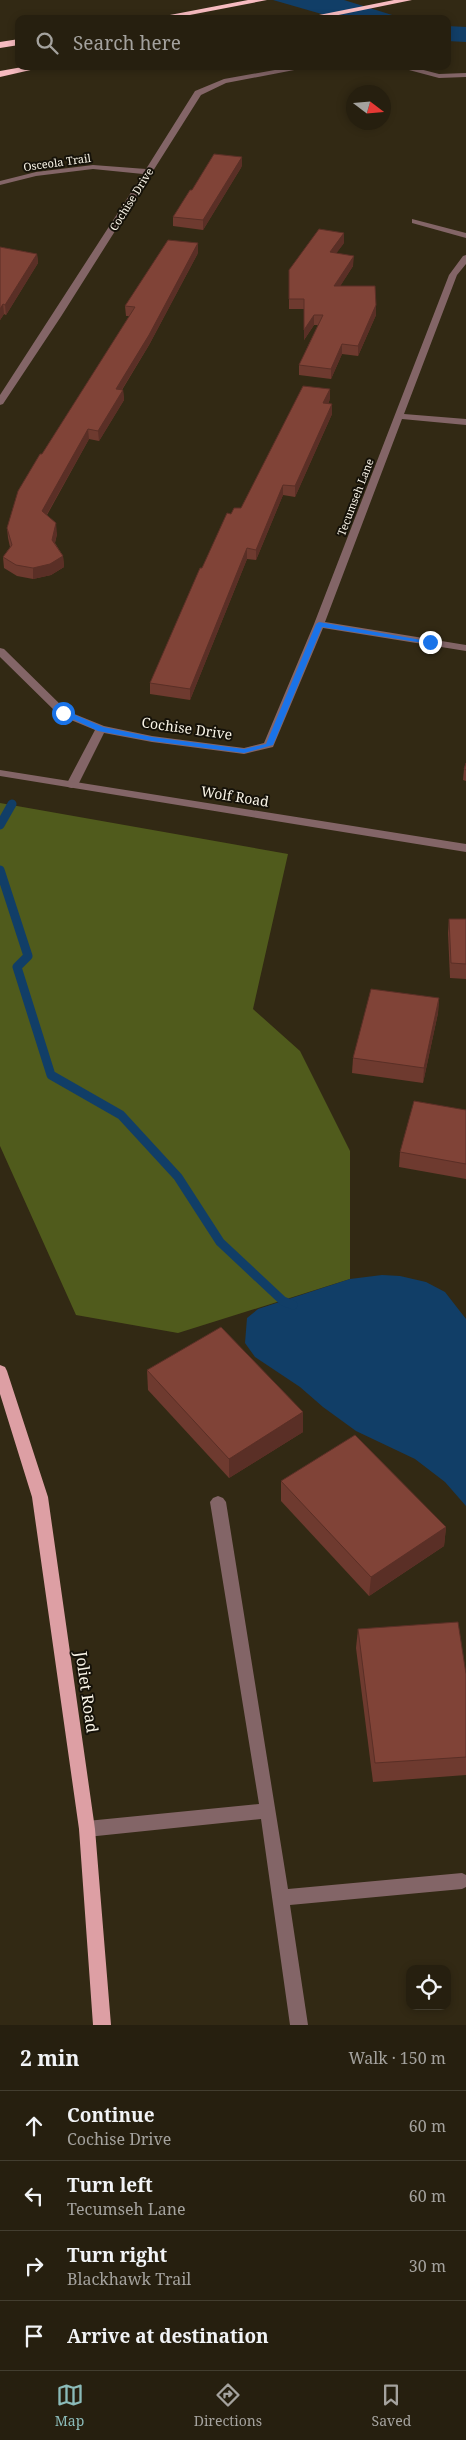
<!DOCTYPE html>
<html lang="en">
<head>
<meta charset="utf-8">
<style>
	body { margin:0; font-family:"Noto Serif",serif; background:#2e2718; color:#f1f3f6 }
	.controls { position:absolute; right:15px; bottom:15px; display:grid; overflow:hidden; border-radius:10px; box-shadow:0 2px 8px #0003 }
	.controls button { width:45px; height:45px; display:grid; place-items:center; padding:0; border:0; border-bottom:1px solid #423d2f; background:#261f0f; color:#f1f3f6; font:25px sans-serif }
	.compass { position:absolute; left:346px; top:85px; width:45px; height:45px; border-radius:50%; background:#261f0f; box-shadow:0 2px 8px #0003; rotate:106deg }
	.stop { position:absolute; width:15px; height:15px; margin:-11px; border:4px solid #1a73e8; border-radius:50%; background:#fff }
	.stop.end { background:#1a73e8; border-color:#fff; box-shadow:0 1px 5px #0008 }
	.list { margin:0; padding:0; list-style:none }
	h2 { display:flex; justify-content:space-between; align-items:center; height:65px; margin:0; padding:0 20px; font-size:21px }
	h2 small { font-size:16px; font-weight:400; color:#a4a29e }
	.list li { display:grid; grid-template-columns:32px 1fr auto; gap:15px; align-items:center; box-sizing:border-box; height:70px; padding:0 20px; border-top:1px solid #423d2f }
	.list b { display:block; font-size:19px; white-space:nowrap }
	.list p { margin:0; font-size:16px; white-space:nowrap; color:#a4a29e }
	.list em { font-size:16px; font-style:normal; color:#a4a29e }
	.icon { flex:none; width:28px; height:28px; fill:none; stroke:currentColor; stroke-width:2; stroke-linecap:round; stroke-linejoin:round }
	.map { position:relative; flex:none; width:466px; height:2025px; overflow:hidden }
	.search { position:absolute; background:#261f0f; box-shadow:0 2px 8px #0003; left:15px; right:15px; top:15px; height:55px; display:flex; align-items:center; gap:12px; box-sizing:border-box; padding:0 18px; border-radius:10px; color:#a4a29e; font-size:19px }
	.sheet { height:345px; background:#261f0f }
	nav { display:flex; justify-content:space-around; align-items:center; box-sizing:border-box; height:70px; border-top:1px solid #423d2f; background:#261f0f; font-size:14px; color:#a4a29e }
	nav a { display:grid; justify-items:center; gap:2px }
	nav .on { color:#8bbbb9 }
	.map>svg:first-child { display:block }
	.forest { fill:#505b1c }
	.water { fill:#113e67 }
	.lines { fill:none; stroke-linecap:round; stroke-linejoin:round }
	.stream { stroke:#113e67; stroke-width:9 }
	.minor { fill:#836567; fill-rule:evenodd }
	.tertiary { fill:#836567; fill-rule:evenodd }
	.primary { fill:#dd9fa4; fill-rule:evenodd }
	.motorway { fill:#f7bbc0; fill-rule:evenodd }
	.wall { fill:#6e3a2f }
	.shaded-wall { fill:#5a2f26 }
	.building { fill:#804337; stroke:#5a2f26 }
	.route { fill:#1a73e8 }
	.labels { text-anchor:middle; dominant-baseline:central; stroke-width:4; stroke-linejoin:round; paint-order:stroke }
	.far-street-label { font-size:11px; fill:#f9f4e7; stroke:#161209 }
	.street-label { font-size:14px; fill:#f9f4e7; stroke:#161209 }
	.near-street-label { font-size:16px; fill:#f9f4e7; stroke:#161209 }
</style>
</head>
<body>
<div class="map">
<svg width="466" height="2025" viewBox="0 0 466 2025">
	<rect width="100%" height="100%" fill="#322914"/>
	<path class="forest" d="M0 803 288 854 253 1009 300 1051 350 1151V1279L178 1333 76 1315 0 1146Z"/>
	<g class="water">
		<path d="M273 0H344L405 19H339Z"/>
		<path d="M447 26 466 27V42L447 41Z"/>
		<path d="M382 1275 400 1276 426 1282 445 1292 466 1319V1506L445 1482 415 1459 356 1431 323 1407 300 1387 255 1357 245 1343 247 1318 258 1309 350 1279Z"/>
	</g>
	<g class="lines">
		<g class="stream">
			<path d="M0 825 12 804"/>
			<path d="M0 870 28 956 17 967 51 1075 121 1115 178 1177 220 1242 283 1301 293 1305"/>
		</g>
		<g class="minor">
			<path d="M297 66H315L226 83 201 95 62 315 3 404 0 405V395L143 174 93 169 36 176 0 185V181L36 172 93 165 146 169 195 91 224 79Z"/>
			<path d="M394 66H408L439 74 466 73V77L439 78Z"/>
			<path d="M412 219 466 233V238L412 223Z"/>
			<path d="M466 255V264L457 275 404 414 466 419V425L402 419 325 622 466 645V651L323 628 273 747 244 754 152 742 104 733 78 785 72 788 68 787 66 785 95 730 59 715 0 657V648L4 649 67 711 104 726 152 736 244 748 264 743 314 624 449 275 463 256Z"/>
			<path d="M218 1496 223 1498 226 1502 288 1889 462 1873 466 1875V1887L462 1889 290 1905 308 2025H290L261 1819 87 1837 81 1835 79 1829 81 1823 87 1821 259 1804 210 1502 213 1498Z"/>
		</g>
		<path class="tertiary" d="M0 770 466 844V852L0 776Z"/>
		<path class="primary" d="M0 1365 5 1367 7 1371 48 1497 95 1829 111 2025H93L79 1829 32 1497 0 1394Z"/>
		<g class="motorway">
			<path d="M248 0H267L169 19H149Z"/>
			<path d="M394 0H412L319 19H299Z"/>
			<path d="M19 39V45L0 48V42Z"/>
			<path d="M28 66H48L0 77V71Z"/>
		</g>
	</g>
	<g class="wall">
		<path d="M242 166 203 230 173 226V217Z"/>
		<path d="M344 243 336 253 353 266 340 286 376 315 358 356 342 354 331 379 299 375V365L318 325H314L304 340V309H289V270Z"/>
		<path d="M0 247 37 254 38 263 6 315 4 314 0 320Z"/>
		<path d="M198 253 149 345 122 390H123L124 400 99 441 89 439 47 515 57 534 55 543 63 556 64 567 51 575 33 579 17 576 4 568 3 557 10 547 8 538 7 528 42 454 130 316H126L125 306Z"/>
		<path d="M330 399 328 404 332 414 295 497 283 495 256 560 247 559 190 700 150 694V683L202 568 231 514 241 508Z"/>
		<path d="M466 763V781L463 780 464 769Z"/>
		<path d="M449 919H466V979L450 978 448 933Z"/>
		<path d="M439 998 438 1013 423 1083 352 1073 353 1058Z"/>
		<path d="M466 1110V1179L399 1167 400 1152Z"/>
		<path d="M147 1370 303 1432 229 1478 148 1390Z"/>
		<path d="M281 1481 446 1527 444 1546 369 1596 281 1501Z"/>
		<path d="M358 1629 466 1674V1775L373 1782 356 1648Z"/>
	</g>
	<g class="shaded-wall">
		<path d="M242 157V166L203 230V220Z"/>
		<path d="M344 233V243L330 262V252Z"/>
		<path d="M198 243V253L149 345 116 399V389Z"/>
		<path d="M37 254 38 263 6 315 5 305Z"/>
		<path d="M354 256 353 266 334 296V286Z"/>
		<path d="M3 304 4 314 0 320V309Z"/>
		<path d="M376 305V315L358 356V346Z"/>
		<path d="M314 315V325L304 340V330Z"/>
		<path d="M342 344V354L331 379V369Z"/>
		<path d="M330 389V399L323 413V403Z"/>
		<path d="M123 390 124 400 99 441 98 431Z"/>
		<path d="M332 404V414L295 497V486Z"/>
		<path d="M88 429 89 439 43 521 42 511Z"/>
		<path d="M283 485V495L256 560V550Z"/>
		<path d="M56 523 57 534 53 550 52 540Z"/>
		<path d="M247 548V559L190 700V689Z"/>
		<path d="M63 556 64 567 51 575 33 579V568Z"/>
		<path d="M439 998 438 1013 423 1083 424 1068Z"/>
		<path d="M303 1412V1432L229 1478V1459Z"/>
		<path d="M446 1527 444 1546 369 1596 371 1577Z"/>
	</g>
	<g class="building">
		<path d="M214 154 242 157 203 220 173 217 190 190H192Z"/>
		<path d="M319 229 344 233 330 252 354 256 334 286H375L376 305 358 346 342 344 331 369 299 365 323 315H314L304 330V299H289V270Z"/>
		<path d="M168 240 198 243 149 335 116 389 123 390 98 431 88 429 42 511 56 523 52 540 63 556 50 564 33 568 16 565 3 557 12 545 7 528 18 491 40 454H42L135 307 125 306Z"/>
		<path d="M0 247 37 254 5 305 3 304 0 309Z"/>
		<path d="M303 386 330 389 323 403 332 404 295 486 283 485 256 550 247 548 190 689 150 683 200 568H202L227 513 231 514 234 508H241Z"/>
		<path d="M466 763V770L464 769Z"/>
		<path d="M449 919H466V964L451 963Z"/>
		<path d="M371 989 439 998 424 1068 353 1058Z"/>
		<path d="M414 1101 466 1110V1164L400 1152Z"/>
		<path d="M221 1327 303 1412 229 1459 147 1370Z"/>
		<path d="M355 1435 446 1527 371 1577 281 1481Z"/>
		<path d="M458 1622 466 1674V1757L375 1763 358 1629Z"/>
	</g>
	<path class="route" d="M319 622 433 642 430 644 322 627 273 745 244 753 152 741 98 731 60 713 66 711 103 727 152 737 244 749 266 744 316 624Z"/>
	<g class="labels">
		<g class="far-street-label">
			<text transform="translate(57 162) rotate(-8)">Osceola Trail</text>
			<text transform="translate(131 199) rotate(-58)">Cochise Drive</text>
			<text transform="translate(355 497) rotate(-69)">Tecumseh Lane</text>
		</g>
		<g class="street-label">
			<text transform="translate(187 728) rotate(8)">Cochise Drive</text>
			<text transform="translate(235 796) rotate(9)">Wolf Road</text>
		</g>
		<g class="near-street-label">
			<text transform="translate(87 1692) rotate(82)">Joliet Road</text>
		</g>
	</g>
</svg>
<div class="controls">
<button><svg class="icon" aria-label="locate" viewBox="0 0 24 24"><circle cx="12" cy="12" r="6"/><path d="M12 2v4M12 18v4M2 12h4M18 12h4"/></svg></button>
</div>
<svg class="compass" viewBox="-18 -18 36 36"><path d="M0-13l5 13h-10z" fill="#e53935"/><path d="M0 13l5-13h-10z" fill="#a4a29e"/></svg>
<div class="stop" style="left:63px;top:713px"></div>
<div class="stop end" style="left:430px;top:642px"></div>
<div class="search"><svg class="icon" aria-label="search" viewBox="0 0 24 24"><circle cx="10" cy="10" r="6"/><path d="M15 15l6 6"/></svg>Search here</div>
</div>
<section class="sheet">
<h2>2 min<small>Walk · 150 m</small></h2>
<ul class="list">
<li><svg class="icon" aria-label="ahead" viewBox="0 0 24 24"><path d="M12 20V5M6 11l6-6 6 6"/></svg><div><b>Continue</b><p>Cochise Drive</p></div><em>60 m</em></li>
<li><svg class="icon" aria-label="left" viewBox="0 0 24 24"><path d="M17 20v-9H6M10 6l-5 5 5 5"/></svg><div><b>Turn left</b><p>Tecumseh Lane</p></div><em>60 m</em></li>
<li><svg class="icon" aria-label="right" viewBox="0 0 24 24"><path d="M7 20v-9h11M14 6l5 5-5 5"/></svg><div><b>Turn right</b><p>Blackhawk Trail</p></div><em>30 m</em></li>
<li><svg class="icon" aria-label="arrive" viewBox="0 0 24 24"><path d="M6 21V4h12l-3 4 3 4H6"/></svg><div><b>Arrive at destination</b></div></li>
</ul>
</section>
<nav>
<a class="on"><svg class="icon" aria-label="map" viewBox="0 0 24 24"><path d="M3 6l6-2 6 2 6-2v14l-6 2-6-2-6 2zM9 4v14M15 6v14"/></svg>Map</a>
<a><svg class="icon" aria-label="directions" viewBox="0 0 24 24"><path d="M12 3l9 9-9 9-9-9zM9 14v-3h6M13 9l2 2-2 2"/></svg>Directions</a>
<a><svg class="icon" aria-label="saved" viewBox="0 0 24 24"><path d="M7 4h10v16l-5-4-5 4z"/></svg>Saved</a>
</nav>
</body>
</html>
